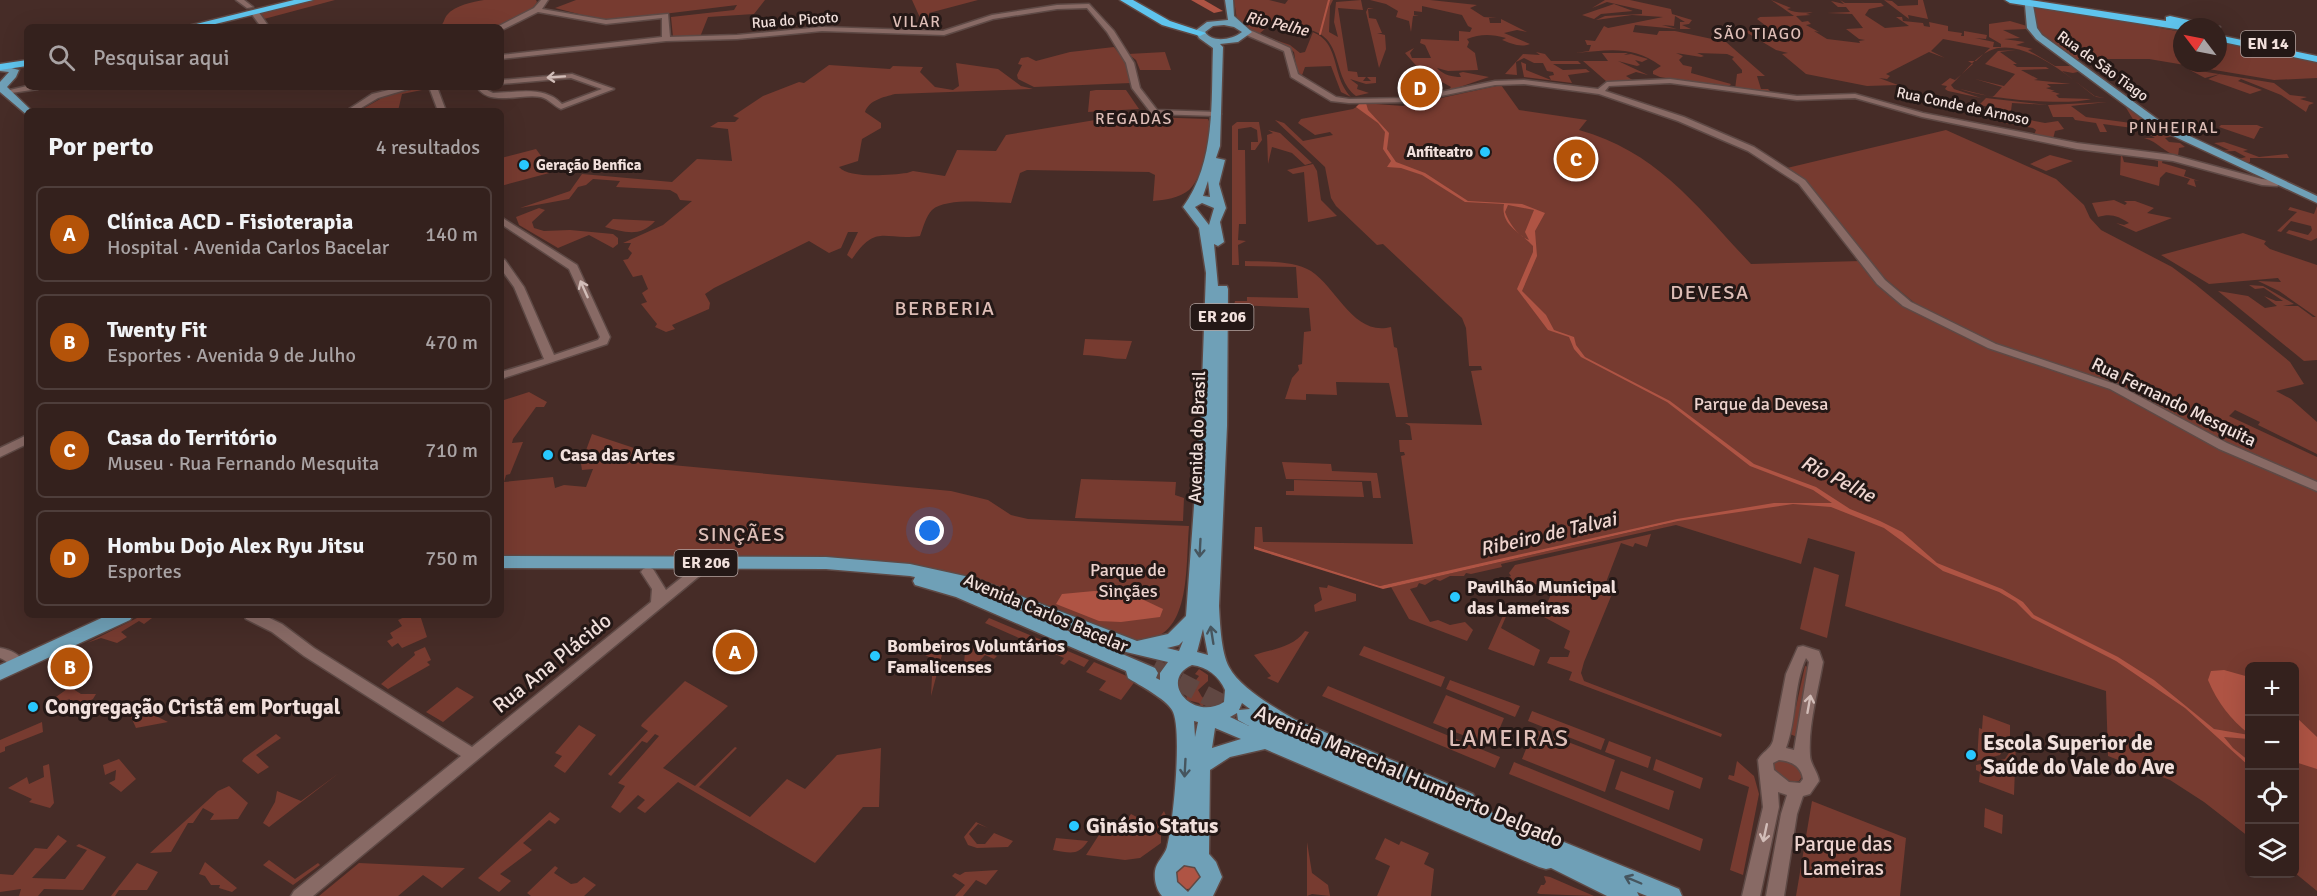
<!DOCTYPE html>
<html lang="pt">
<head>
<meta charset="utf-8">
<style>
	body { margin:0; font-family:Signika,sans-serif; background:#3c2926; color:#f1f3f6 }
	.controls { position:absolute; right:18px; bottom:18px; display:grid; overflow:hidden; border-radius:9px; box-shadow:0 6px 24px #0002 }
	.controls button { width:54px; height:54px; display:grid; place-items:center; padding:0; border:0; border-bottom:2px solid #4e3e3b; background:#34211d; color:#f1f3f6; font:30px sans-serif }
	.compass { position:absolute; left:2173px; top:18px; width:54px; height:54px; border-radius:50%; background:#34211d; box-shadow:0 6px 24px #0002; rotate:302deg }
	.you { position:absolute; left:930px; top:531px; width:21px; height:21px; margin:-15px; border:4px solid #fff; border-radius:50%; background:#1a73e8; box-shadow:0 0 0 9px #1a73e833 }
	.badge { display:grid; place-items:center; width:39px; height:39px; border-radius:50%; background:#b45309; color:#fff; font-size:20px; font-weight:700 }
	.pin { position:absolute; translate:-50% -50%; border:3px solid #fff; box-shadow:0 2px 6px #0006 }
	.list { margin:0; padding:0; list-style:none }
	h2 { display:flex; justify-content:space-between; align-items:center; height:78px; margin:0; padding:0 24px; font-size:26px }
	h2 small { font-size:20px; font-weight:400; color:#a9a3a4 }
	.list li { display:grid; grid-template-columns:39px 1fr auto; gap:18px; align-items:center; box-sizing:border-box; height:96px; margin:0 12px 12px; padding:0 12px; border:2px solid #4e3e3b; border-radius:9px }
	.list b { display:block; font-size:22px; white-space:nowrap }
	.list p { margin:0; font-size:20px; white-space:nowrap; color:#a9a3a4 }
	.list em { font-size:20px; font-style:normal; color:#a9a3a4 }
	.icon { flex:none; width:33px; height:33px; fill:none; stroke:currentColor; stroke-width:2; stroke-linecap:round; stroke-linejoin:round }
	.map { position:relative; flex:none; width:2317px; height:896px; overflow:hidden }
	.search { position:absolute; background:#34211d; box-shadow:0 6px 24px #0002; left:24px; top:24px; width:480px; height:66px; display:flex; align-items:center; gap:15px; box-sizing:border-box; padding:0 21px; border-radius:9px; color:#a9a3a4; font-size:22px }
	.panel { position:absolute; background:#34211d; box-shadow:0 6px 24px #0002; left:24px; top:108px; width:480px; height:510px; border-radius:9px }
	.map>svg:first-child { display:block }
	.green { fill:#773b30; fill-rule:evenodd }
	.water { fill:#af5444; fill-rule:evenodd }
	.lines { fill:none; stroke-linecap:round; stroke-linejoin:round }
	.stream { stroke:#af5444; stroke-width:2 }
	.river { fill:#af5444; fill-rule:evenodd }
	.major-tunnel { stroke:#604742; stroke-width:19; stroke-dasharray:19 10; stroke-linecap:butt }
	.minor-casing { stroke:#5e4945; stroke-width:3 }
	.major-casing { stroke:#5e4945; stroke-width:3 }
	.highway-casing { stroke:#5e4945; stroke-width:3 }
	.minor { fill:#886a65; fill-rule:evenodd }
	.major { fill:#6fa0b7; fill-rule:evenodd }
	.highway { fill:#5fc4ed; fill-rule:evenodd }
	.oneway { stroke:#d2bdb8 }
	.oneway2 { stroke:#46555e }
	.poi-dot { fill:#28c8ff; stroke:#241816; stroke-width:2 }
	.labels { text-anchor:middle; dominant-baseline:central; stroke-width:6; stroke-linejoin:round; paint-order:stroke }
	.far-street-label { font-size:15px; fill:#f1e0dc; stroke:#241816 }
	.far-poi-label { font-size:15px; font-weight:bold; fill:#f1e0dc; stroke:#241816; text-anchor:end }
	.far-neighbourhood-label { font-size:16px; letter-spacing:1.5px; fill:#debeb7; stroke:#241816 }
	.far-water-label { font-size:16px; font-style:italic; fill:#f0d6d0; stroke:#241816 }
	.shield { fill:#241816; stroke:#b4a4a1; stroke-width:1.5 }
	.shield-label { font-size:16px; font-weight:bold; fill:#f1e0dc }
	.street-label { font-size:18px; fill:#f1e0dc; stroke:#241816 }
	.park-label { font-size:18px; fill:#edd3ce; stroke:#241816 }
	.poi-label { font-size:18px; font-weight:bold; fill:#f1e0dc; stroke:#241816; text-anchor:start }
	.neighbourhood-label { font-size:20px; letter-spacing:1.5px; fill:#debeb7; stroke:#241816 }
	.water-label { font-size:20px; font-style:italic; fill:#f0d6d0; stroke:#241816 }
	.near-street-label { font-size:21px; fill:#f1e0dc; stroke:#241816 }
	.near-poi-label { font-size:21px; font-weight:bold; fill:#f1e0dc; stroke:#241816; text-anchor:start }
	.near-park-label { font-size:21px; fill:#edd3ce; stroke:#241816 }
	.near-neighbourhood-label { font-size:24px; letter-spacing:1.5px; fill:#debeb7; stroke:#241816 }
</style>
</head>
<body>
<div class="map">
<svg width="2317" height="896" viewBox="0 0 2317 896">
	<rect width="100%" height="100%" fill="#462c27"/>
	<g class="green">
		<path d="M314 0H335L264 19 260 12Z"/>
		<path d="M484 0H536L537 2 533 8 498 27H439C445 23 443 20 447 15 455 5 473 2 484 0Z"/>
		<path d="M576 0H765L754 14 708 17 700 37H673L671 17 734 10 737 5 606 21 555 8Z"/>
		<path d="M912 0H978L929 13 934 32 926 31Z"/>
		<path d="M1234 0H1269L1285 4 1288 0H1333L1330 6 1329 32 1338 37 1334 22 1336 2 1361 0 1363 10 1338 8 1348 71 1357 72 1358 77H1366L1363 81H1371L1367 77H1376V83L1366 84 1350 79 1358 85 1357 89 1369 93 1356 96C1330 76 1346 32 1302 29 1344 37 1328 72 1351 97L1341 92 1331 66 1305 67 1301 78 1297 71 1294 52C1284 42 1270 42 1257 35 1252 32 1244 24 1237 20ZM1273 22 1313 32 1305 52 1300 53 1290 45 1259 34Z"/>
		<path d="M1370 0H1430L1477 5 1470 8 1484 17 1497 18H1489L1490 23H1501V19L1527 32 1517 30 1504 33 1530 44C1520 48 1510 43 1502 40L1506 38C1491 34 1480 34 1467 39L1469 42 1467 47 1475 53 1478 70 1448 71 1437 68C1443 75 1453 77 1461 77L1459 73 1463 72 1489 77 1448 91 1451 87 1420 70 1405 53 1414 48 1410 53 1412 58H1431L1425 45 1420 43 1421 39 1459 41V31L1470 32 1472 28 1468 26 1462 15 1422 6V12L1414 11V15H1419L1413 16 1411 32 1409 21 1396 17 1398 11 1386 4Z"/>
		<path d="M1605 0H1630L1671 9 1672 14 1692 20 1689 24 1682 25 1691 29H1680V22H1685L1675 16 1674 26 1662 25 1677 29 1635 25 1633 32 1657 35 1659 31H1675L1726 42 1765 76H1757L1761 89H1768L1773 94 1735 89 1737 74 1742 73V70L1732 59 1734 57 1727 54 1697 53 1704 56 1701 57 1676 53 1683 56 1679 60 1683 65 1692 67 1691 73 1731 84 1727 89 1660 77 1653 74V71L1661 66C1632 45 1610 50 1576 53L1589 51 1591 45H1587L1585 40 1595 41 1604 26 1608 28 1663 17 1632 15 1596 20 1605 16 1642 14V10L1607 2 1592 8Z"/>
		<path d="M1771 0 1791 8 1787 9C1795 13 1802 13 1813 12L1806 14 1811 15 1796 16 1802 22 1808 21 1811 24 1806 25 1819 32 1814 31 1827 39 1860 43 1859 41 1865 40 1859 39 1846 29 1863 28 1852 14 1827 13 1850 12 1846 7H1838L1831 1 1844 4 1840 0 1845 3H1881L1884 6 1869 9 1865 15 1885 28 1909 26 1896 17H1902L1903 21 1923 23 1924 26 1930 27 1929 22 1948 26V31L1962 33 1961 36H1964V31L1987 35 1986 39 1975 38 1994 42 1993 47H2001V44L1989 37V24L2010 21 2027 26 2028 29 2003 30 2020 38 2004 39 2025 42 2016 45 2033 49 2028 50 2055 66H2074L2082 71 2073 73 2062 71 2096 97 2105 98 2094 96C2070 77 2021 35 1989 51 1975 57 1962 75 1951 85L1954 89 1981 98 1948 91 1945 89 1947 86 1941 85 1950 78 1955 80 1973 64 1968 61H1976L1990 48 1943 39 1931 51 1945 58 1929 52 1886 74 1890 76 1887 79 1879 78 1898 85 1867 86 1806 74 1782 54 1788 53 1776 50 1744 31 1770 29 1757 19 1760 17 1794 16Z"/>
		<path d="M1884 0 1892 1 1898 6 1918 5V0H1923L1928 19 1908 15 1909 19Z"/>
		<path d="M1614 4 1633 11 1601 14 1594 19 1582 15Z"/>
		<path d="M2034 5 2182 32V63H2218V39L2317 61V78L2274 80 2149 59H2075L2048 42 2038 31Z"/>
		<path d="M1368 8 1374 9H1368L1369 18 1376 19 1382 33H1377L1385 35 1386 49 1379 68 1366 12Z"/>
		<path d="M1114 47 1128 65 1131 83 1034 87 1018 79 1017 75 1022 65 1018 64 1021 58 1028 57 1036 61 1070 52Z"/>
		<path d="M2016 50 2000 52 2017 64H2013L2017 67H2046L2049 69 2021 70 2038 79 2034 80 2071 84H2047L2051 87 2046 88 2055 91H2051L2060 94 2056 95 2059 98 2091 99C2065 106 1986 99 1960 89L1993 97 2002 87 1975 79 2004 86 2015 74 1985 64 1998 51Z"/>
		<path d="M1165 52 1171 70H1140L1136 60 1128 54Z"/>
		<path d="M1536 52 1545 54 1551 61H1578L1581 64H1553L1563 70 1586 69 1590 72 1568 75 1572 83 1524 77 1521 62 1526 64V70L1551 80 1549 76 1554 75 1553 72 1547 71 1543 63H1534L1524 58 1516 62 1517 75 1505 74 1523 54 1540 55Z"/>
		<path d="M1602 53H1628L1624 55 1631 54 1648 59 1642 62 1635 60 1640 65 1637 66 1618 61 1648 75 1636 72 1626 76 1634 81H1606L1583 61H1608Z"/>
		<path d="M956 63 998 69 1021 86 1033 89 895 94C884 97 869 100 865 112L881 123V128L862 139 858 161 839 167C849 179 890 175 907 173L913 171 945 176 957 150 996 151 1006 135 1101 119 1148 117 1208 119C1216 133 1201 180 1189 190 1179 198 1165 200 1153 201L1155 175 1149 172 1027 170 1020 173 1011 203C991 203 947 197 932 210 926 216 923 228 920 236 883 241 877 223 852 259L847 255 858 232H848L841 248 829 253 809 241 714 288 705 294 710 303 709 309 672 325 675 329 666 332 655 327 657 324 641 304 647 302 642 293 648 289 642 275 633 277 623 260 628 259 632 253 628 249 631 243H623L663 225 692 201 680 200 677 194 670 190 616 187 620 181 593 179 586 185 578 187 569 199 520 208 570 191 582 174 672 182 697 159 732 161 728 129 710 127 718 122H735L739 118 733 116 763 96 799 82 804 83 829 65 890 69 893 66 923 67 920 72 935 87 953 90 959 86Z"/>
		<path d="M2188 69 2274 83 2290 95 2307 97 2300 99 2314 103 2309 105 2306 112 2281 95 2241 79 2238 81 2262 90 2250 94 2208 79 2220 74 2205 78Z"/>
		<path d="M1501 85 1519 110 1587 120 1579 130C1658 152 1697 207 1751 264L1861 261 1880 286 1895 299 1983 344 2102 385 2317 489V891L2295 873 2294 666H2250L2249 837 2204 802 2170 780 2108 756 2106 691 1845 606 1855 552 1808 538 1801 564 1676 525 1501 564 1502 567 1471 574 1466 573 1464 576H1450L1440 581 1435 579 1425 585 1419 583 1417 587 1410 589 1430 622 1438 620 1450 625 1465 622 1473 630 1467 641 1409 619 1391 587 1678 521 1380 586 1254 546 1255 527H1262L1263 542 1413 544 1401 456 1405 455 1404 452H1400L1399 440H1412L1410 426 1405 423 1482 425 1471 371 1482 370 1481 366H1469L1466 328 1462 318 1383 244 1377 245 1336 206 1331 198 1325 167 1275 120 1284 123 1303 141 1333 135 1330 132 1315 135 1298 123 1301 119 1353 109 1363 103 1403 106 1411 103 1427 106 1432 100Z"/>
		<path d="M426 87 427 89 402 94 398 111H359L387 95Z"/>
		<path d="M1096 90H1126L1139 109 1088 112 1090 91Z"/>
		<path d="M1986 98 2048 105 2107 102 2071 106 2086 117 2131 123 2134 121 2125 106 2155 129 2173 136 2165 138 2169 142 2180 143 2185 147 2179 148 2178 156C2164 153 2159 142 2144 138H2155L2140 129 2103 124 2107 132H2100L2096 123 2075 120 2073 117H2053L2048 105 2012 103 2011 111 1979 105Z"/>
		<path d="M2001 111 2011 113 2009 116 2045 123 2058 121 2064 129 2055 131 2053 139 2034 135 2036 130 2033 128 1999 122 2000 117 2009 118Z"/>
		<path d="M1237 122H1259L1262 140 1255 150H1251V142H1258L1257 130 1251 127 1238 129V150H1245L1246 224H1239L1238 240 1246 241 1238 245 1239 265H1232V126Z"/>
		<path d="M2221 125H2257L2264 128H2260L2254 139 2219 127Z"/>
		<path d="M1268 130 1280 133 1312 163 1305 165 1292 153 1272 147 1268 164 1267 135 1273 133Z"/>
		<path d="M1946 130 2056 179 2084 205 2090 218 2101 230 2172 267 2195 284 2290 362 2304 384 2276 391 2291 399 2317 422V454L2258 425 2260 422 2235 410 2229 416 2317 457V481L2233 449 2119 387 1999 346 1916 304 1882 276 1814 191 1787 168Z"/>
		<path d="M2224 142 2248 150 2243 151 2259 157 2287 154 2289 158H2250V162L2240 164 2235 160 2246 157 2235 151 2215 152 2229 150 2214 143Z"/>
		<path d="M536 149 553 172 501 186V158Z"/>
		<path d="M2121 152 2124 162 2158 167V161L2151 159V156L2163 159 2162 163 2186 170 2184 176 2199 181 2194 180 2196 187 2187 184 2190 179 2166 172 2160 178 2159 186 2120 175Z"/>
		<path d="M2050 155 2073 161 2046 171 2030 164Z"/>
		<path d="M1313 164 1317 171 1321 200 1337 216 1308 222 1304 172 1293 174 1287 170Z"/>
		<path d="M2114 200 2125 205 2127 203 2124 201H2135L2154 208 2147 213 2172 218 2136 232 2116 223 2124 225 2129 223C2118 216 2111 213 2098 217L2092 203Z"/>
		<path d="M2317 206V238L2311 241 2286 233 2289 230 2308 235 2312 230 2311 226 2291 221 2281 232 2277 231 2297 212 2288 210 2290 207 2314 214Z"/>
		<path d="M539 208 545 210 532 222 534 228 544 231 570 230 613 234 618 238V244L613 248 589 235 558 248 519 225 516 217Z"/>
		<path d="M613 219 655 221C640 238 624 232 605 227Z"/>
		<path d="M2243 233 2266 241 2264 244 2270 249 2317 265V360L2304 361 2218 291 2248 296 2265 308 2277 306 2264 296 2276 301H2283L2264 288 2255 289 2249 285 2263 286 2294 304 2283 306H2298L2313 317H2316L2279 291 2258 281 2281 282 2278 278 2209 284 2161 255Z"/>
		<path d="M1245 261C1265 262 1293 260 1311 271 1337 288 1354 337 1391 327L1394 347 1397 348 1408 417H1396L1389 383 1336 382 1337 395 1306 394V400L1285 399 1292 378 1299 370 1298 365 1302 364 1304 332 1311 331 1309 308 1234 305 1235 301H1247V297L1298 298 1296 267 1245 266Z"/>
		<path d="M1085 339 1132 341 1126 359C1111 359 1099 355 1083 355Z"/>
		<path d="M529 392 547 402 544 407H536L513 439 512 443 523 442 510 474 506 475 504 482 553 477 555 488 564 485 586 487 593 469 582 470 581 464 592 434 655 455 650 463 951 491 988 500 1011 515 1028 519 1189 526C1185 571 1193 651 1126 639L968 576 911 565 857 559 501 558V401Z"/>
		<path d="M1282 462 1331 464 1332 471 1377 473 1381 498H1373L1371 481 1286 479Z"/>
		<path d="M1081 479 1176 482 1175 495 1184 498 1183 521 1075 518Z"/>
		<path d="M1294 480 1362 482 1364 497 1286 495V491H1294Z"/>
		<path d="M1651 534 1647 547 1635 543 1633 547 1621 543 1603 590 1612 594 1584 662 1581 673 1584 681 1722 734 1721 737 1569 680 1572 672 1547 663 1550 657H1568L1570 651 1564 648 1570 631 1542 616 1556 582 1546 579 1543 587 1527 581 1524 586 1500 580 1511 576 1509 573 1515 565Z"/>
		<path d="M1814 567 1839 575 1827 638 1800 629Z"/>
		<path d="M1328 585 1356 594V601L1315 612 1314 605 1322 600 1319 587 1327 588Z"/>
		<path d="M1505 611 1508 612 1501 628 1540 650 1534 666 1488 649Z"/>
		<path d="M143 615H156L144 624 139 621 121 632 127 637 117 643 101 638 87 643Z"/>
		<path d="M409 615H420L427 637 402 648 398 643 392 647 387 641 393 638 390 633 402 626 398 620Z"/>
		<path d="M989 618 1089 660 1084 667 1069 660 1064 665 1060 663 1064 658 985 623Z"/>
		<path d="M1305 631 1309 632 1278 683 1267 678 1271 676 1254 655C1273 649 1292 648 1305 631Z"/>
		<path d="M936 643 944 647 931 696 932 676 917 672 931 658 925 655Z"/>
		<path d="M1364 646 1445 677 1441 687 1359 655Z"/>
		<path d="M425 647 431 660 427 662 430 665 388 689 381 684 415 655 414 652Z"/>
		<path d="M972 648 997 656 994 659 985 655 973 668 964 663 965 652Z"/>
		<path d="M1094 662 1136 680 1121 700 1099 690 1106 681 1086 672Z"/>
		<path d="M1805 666 1808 667 1797 737 1790 734Z"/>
		<path d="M1199 669 1208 675V681L1198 690 1202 697 1208 700 1202 707 1199 703 1187 700 1185 686 1191 679 1196 680 1199 676 1195 674Z"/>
		<path d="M1450 680 1520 706 1515 717 1446 689Z"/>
		<path d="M685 681 728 706 663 768 695 786 735 747 737 748 699 787 750 817 787 779 805 789 837 755 881 748 879 807H863L815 863 678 782 645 813 637 808 645 800 638 795 620 813 611 807 625 786 618 783 659 736 655 734 647 743 642 741 611 776 608 774 648 731 641 726 642 724Z"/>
		<path d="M1328 686 1500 757 1495 768 1322 696Z"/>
		<path d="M70 687 81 694H96L93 699 62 715 67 710 66 706 70 699 57 703 53 699Z"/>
		<path d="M457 687 474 697 443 722 426 712Z"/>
		<path d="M1446 695 1504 718 1492 747 1433 723Z"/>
		<path d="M144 708 147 709 146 711 168 722 136 728 131 717Z"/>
		<path d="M1532 711 1605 739 1601 750 1528 721Z"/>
		<path d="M1983 715 2010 725V738L2000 755 1977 761 1979 728 1982 729Z"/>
		<path d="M42 722 43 732 5 747V751L0 753V740Z"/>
		<path d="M579 725 596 735 565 773 554 766 562 756 555 753Z"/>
		<path d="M1534 729 1615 760 1605 792 1522 759Z"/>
		<path d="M276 734 281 738 256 755 269 767 258 774 242 761 244 758Z"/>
		<path d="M1609 741 1651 757 1648 768 1605 752Z"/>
		<path d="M2016 742 2014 795 1979 782 1980 772 1976 770V765L2005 759Z"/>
		<path d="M1780 758 1797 765 1803 775 1799 781 1787 782 1775 774 1772 764Z"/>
		<path d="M119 759 136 779 121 792 109 783 115 780 116 770 105 775 103 765Z"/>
		<path d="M1656 759 1703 778 1700 789 1653 770Z"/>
		<path d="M1737 761 1754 776 1759 794 1743 875 1730 870 1749 787 1728 779 1729 775 1734 776Z"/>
		<path d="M1514 762 1703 839 1700 851 1509 774Z"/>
		<path d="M49 764 54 803 50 808 29 802 32 799 8 788 27 777 29 784 44 777 43 766Z"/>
		<path d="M1621 771 1674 791 1669 810 1615 789Z"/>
		<path d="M339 773 269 827 263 823 275 802 277 791 301 801Z"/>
		<path d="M229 786 248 803 238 819 210 820 214 814 203 808 193 823H188L171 852 150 853 218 791Z"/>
		<path d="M1812 801 1906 838 1900 896H1796Z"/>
		<path d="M1985 808 2003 815 2002 834 1984 827Z"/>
		<path d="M1164 811 1167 818 1161 830V843L1140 858 1125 860 1086 855 1106 824 1119 830 1131 814 1154 826Z"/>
		<path d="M550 812 560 819 555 824 549 820 523 843 532 850 500 874 511 881 499 892 478 878Z"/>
		<path d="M976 822 988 828 978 824 969 834 977 844H985L994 833 1013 841 1008 847 977 848 968 845 964 837Z"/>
		<path d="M58 835 67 841 32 878 65 879 87 850 76 846 79 844 106 857 83 890 44 889 38 896H19L21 889 0 892V874L13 875 35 848 47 849Z"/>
		<path d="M1056 838 1088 841C1078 856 1071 853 1053 850Z"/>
		<path d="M1385 838 1399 845 1401 841 1429 853 1424 864 1434 869 1431 896H1377L1390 866 1375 859Z"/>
		<path d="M1307 842 1312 873 1328 885 1330 896 1312 894 1307 896Z"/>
		<path d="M269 860 295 879 318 863 320 865 293 885 263 865Z"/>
		<path d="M205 862 237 888 232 892 219 888 220 885H211L205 876 199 874Z"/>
		<path d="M137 863 158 872 147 890H119L115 896H111Z"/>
		<path d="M359 863 465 868 442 888 423 875 398 896H319Z"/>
		<path d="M555 866 558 868 554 873 571 884 577 883 584 877 596 885 584 896H531L527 893Z"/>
		<path d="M998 870 986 885 976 880 963 896H955L965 885 952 876 955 873 960 875 965 872Z"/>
		<path d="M1544 876 1550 877 1594 896 1540 894 1537 893 1541 885H1544L1546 882Z"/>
	</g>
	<g class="water">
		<path d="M1360 103H1366L1368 110 1389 133 1387 149 1396 162 1425 173 1468 201 1522 204 1545 213 1535 231 1537 256 1522 291 1546 315 1554 330 1574 337 1576 345 1585 357 1670 401 1754 464 1816 487 1850 509 1880 521 1902 532 1937 563 2002 589 2023 602 2034 615 2118 657 2154 680 2214 729 2249 735V739L2224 737 2233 748 2249 761V766L2185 708 2116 661 2032 618 2016 602 1999 592 1943 571 1884 528 1831 507 1793 504 1678 521 1383 589 1254 549V546L1380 586 1677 519 1774 503H1832L1813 490 1750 466 1667 402 1581 357 1574 349 1569 337 1548 330 1517 289 1533 252V246C1522 233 1500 226 1504 204L1465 202 1422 175 1401 168 1387 167 1391 161 1383 149 1385 132 1378 123 1356 107ZM1508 205 1534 210 1525 232 1529 240C1518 236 1509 223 1505 212Z"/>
		<path d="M1094 591 1127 592 1163 609 1160 617 1121 622 1099 621 1056 604 1062 594Z"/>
		<path d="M2224 670 2249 677V734C2231 720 2217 702 2208 680L2211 671Z"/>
		<path d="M2295 716 2317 737V769L2295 762Z"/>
		<circle cx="1187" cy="876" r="13"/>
	</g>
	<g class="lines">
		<path class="stream" d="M1320 34 1329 0"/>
		<path class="river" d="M1191 0H1204L1223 11 1214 13Z"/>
		<path class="major-tunnel" d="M1153 668 1238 712"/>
		<defs>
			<g id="minor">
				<path d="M236 0H244L253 7 247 8Z"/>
				<path d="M541 0H548L542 9 606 20 668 14 670 37 737 35 822 27 943 31 992 15 1057 5 1089 4 1114 31 1134 63 1140 88 1157 110 1217 112 1221 114 1217 116 1152 114 1132 88 1126 63 1107 32 1087 8 1057 9 993 19 944 35 822 31 737 39 666 41 501 59V55L662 37V18L606 24 538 12 504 29 497 27 534 8Z"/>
				<path d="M252 11H258L267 24 264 27H256L259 24 251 13Z"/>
				<path d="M1244 30H1250L1290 48 1298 74 1336 97 1349 99 1411 98 1495 81 1524 80 1598 89 1607 82 1670 79 1797 96 1855 94 1923 113 2077 143 2173 155 2262 179 2280 181 2282 183 2277 186 2262 185 2173 161 2077 149 1922 117 1855 98 1797 100 1670 83 1609 86 1605 91 1684 117 1754 147 1805 180 1885 280 1911 302 1996 344 2118 385 2227 443 2317 482V491L2219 449 2110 389 1988 348 1903 306 1877 284 1799 184 1748 151 1678 121 1599 94 1524 84 1495 85 1411 102 1349 103 1331 101 1291 77 1284 51 1244 34Z"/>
				<path d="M572 74 614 89 561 109C554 106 549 99 541 97 521 93 489 107 477 87H485L487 90 493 93C516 93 544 85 562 104L602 89 571 78 501 84V80Z"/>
				<path d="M27 86 42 87 38 89 5 94 1 92Z"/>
				<path d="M401 87H415L378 98 356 111H346L372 94Z"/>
				<path d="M429 87H437L446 111H438Z"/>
				<path d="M501 217 577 265 610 337 607 344 501 379V372L544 359 514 287 501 269V259L505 260 524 287 554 355 598 340 600 337 569 269 501 224Z"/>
				<path d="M27 435V444L0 457V448Z"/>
				<path d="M648 567 653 569 666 590 691 570H701L703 573 313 896H291L294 891 461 756 304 656 272 632 246 619 244 615H263L282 624 314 648 472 747 651 602 652 589 641 572 643 569Z"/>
				<path d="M1803 646 1819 651 1823 662C1818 691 1808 726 1810 755 1810 764 1818 772 1819 781L1810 794 1803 796 1797 814 1784 896H1766L1781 814 1787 795 1778 792 1779 807 1760 896H1742L1763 807 1758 760C1762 752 1770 750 1773 741L1786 674 1798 647ZM1806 658 1809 662 1794 750 1786 748C1797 719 1793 686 1806 658ZM1779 760C1791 761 1801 766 1803 779L1800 783 1789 782 1774 770 1773 763Z"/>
				<path d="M0 648C11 650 20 654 25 664L23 668C12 672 9 661 0 658Z"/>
			</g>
			<g id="major">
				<path d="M1225 0H1233L1234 16 1252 32 1238 42 1220 44 1223 47 1220 146 1216 158 1225 160 1219 184 1226 208 1220 222 1224 242 1218 246 1214 244 1218 286H1227L1228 289 1227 426 1219 606C1220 623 1221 652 1229 667 1240 688 1275 708 1296 720L1473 794 1476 800 1473 805 1679 889 1682 896H1647L1637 892 1639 896H1607L1551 868 1546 869 1539 867 1265 749 1230 757 1210 770 1209 854 1216 862 1222 877 1213 896H1162C1156 890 1154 879 1155 871 1156 862 1165 855 1167 847 1173 825 1183 727 1172 710 1166 699 1139 685 1128 678L1126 671 956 597 915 585 913 581 915 577 910 576 826 569 501 568V556L826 557 910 564 974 578 1137 641 1168 634 1186 616 1201 410 1206 273 1199 228 1183 207C1216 162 1211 102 1213 48L1199 38 1195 31 1207 22 1228 20ZM1224 25 1234 27 1242 32C1232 40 1212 43 1205 32L1213 26ZM1208 181 1210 197 1203 196ZM1202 203 1214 208 1209 225 1195 207ZM993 599 1126 652 1168 662 1160 673V680L1156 678 1158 673 1155 668ZM1203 629 1208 655 1197 652ZM1183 641 1179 651 1167 648 1179 645ZM1192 665C1207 667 1219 676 1225 690L1224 702C1192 722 1158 680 1192 665ZM1242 703 1250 709 1239 710ZM1237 713 1238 720 1249 726 1230 717ZM1194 721 1198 722 1195 737ZM1215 728 1241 739 1212 748ZM1184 865 1195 867 1201 877 1188 892 1177 882 1176 872Z"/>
				<path d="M2029 2 2033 5 2037 28 2042 35 2164 124 2317 196V203L2156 128 2036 39 2027 28 2025 5Z"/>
				<path d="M0 65 19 70 16 77 7 87 31 110 27 111V115L0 92V82L9 72 0 71Z"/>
				<path d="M108 615H133L130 620 0 680V665Z"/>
			</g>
			<g id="highway">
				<path d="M294 0H313L203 27H184Z"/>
				<path d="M1120 0H1133L1170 21 1206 33 1200 36 1162 25Z"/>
				<path d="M2005 0H2030L2166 21V17L2170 16 2220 27 2218 30V27L2186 25 2187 27H2182V30L2010 3Z"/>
				<path d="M2218 35 2317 56V62L2218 41Z"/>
				<path d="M27 60V66L0 70V64Z"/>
			</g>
		</defs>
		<use href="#minor" class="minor-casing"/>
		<use href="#major" class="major-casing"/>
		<use href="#highway" class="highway-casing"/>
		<use href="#minor" class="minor"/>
		<use href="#major" class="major"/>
		<use href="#highway" class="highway"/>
	</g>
	<defs><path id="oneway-shaft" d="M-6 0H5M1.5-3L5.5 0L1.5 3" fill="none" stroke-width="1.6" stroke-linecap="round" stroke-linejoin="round" transform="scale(1.5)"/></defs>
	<g class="oneway">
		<use href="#oneway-shaft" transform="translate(556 77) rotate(176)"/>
		<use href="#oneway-shaft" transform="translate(584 289) rotate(-114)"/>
		<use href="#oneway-shaft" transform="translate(1809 704) rotate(-80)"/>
		<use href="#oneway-shaft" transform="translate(1765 833) rotate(102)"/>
	</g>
	<g class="oneway2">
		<use href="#oneway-shaft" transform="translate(1200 548) rotate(93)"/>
		<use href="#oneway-shaft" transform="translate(1212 635) rotate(-99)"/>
		<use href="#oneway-shaft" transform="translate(1185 768) rotate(93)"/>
		<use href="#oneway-shaft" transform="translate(1633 880) rotate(-157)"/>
	</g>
	<g class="poi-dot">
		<circle cx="1485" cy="152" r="6"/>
		<circle cx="524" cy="165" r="6"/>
		<circle cx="548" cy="455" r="6"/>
		<circle cx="1455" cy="597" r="6"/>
		<circle cx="875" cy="656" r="6"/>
		<circle cx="33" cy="707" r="6"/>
		<circle cx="1971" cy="755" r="6"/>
		<circle cx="1074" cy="826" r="6"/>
	</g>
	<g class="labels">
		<g class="far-street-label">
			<text transform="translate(795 20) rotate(-4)">Rua do Picoto</text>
			<text transform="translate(2103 66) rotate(36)">Rua de São Tiago</text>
			<text transform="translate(1963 106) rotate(12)">Rua Conde de Arnoso</text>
		</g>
		<g class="far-poi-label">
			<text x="1473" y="152">Anfiteatro</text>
			<text x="536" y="165" text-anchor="start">Geração Benfica</text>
		</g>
		<g class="far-neighbourhood-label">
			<text x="917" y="22">VILAR</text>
			<text x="1758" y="34">SÃO TIAGO</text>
			<text x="1134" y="119">REGADAS</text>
			<text x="2174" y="128">PINHEIRAL</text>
		</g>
		<g class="far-water-label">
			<text transform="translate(1277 24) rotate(13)">Rio Pelhe</text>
		</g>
		<g class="shield">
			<rect x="2241" y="31" width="54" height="26" rx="4.5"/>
			<rect x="1190.5" y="304" width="63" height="26" rx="4.5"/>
			<rect x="674.5" y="550" width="63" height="26" rx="4.5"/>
		</g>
		<g class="shield-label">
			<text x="2268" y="44">EN 14</text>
			<text x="1222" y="317">ER 206</text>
			<text x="706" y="563">ER 206</text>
		</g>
		<g class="street-label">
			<text transform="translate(2174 402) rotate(26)">Rua Fernando Mesquita</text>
			<text transform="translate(1197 437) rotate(-88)">Avenida do Brasil</text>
			<text transform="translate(1046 613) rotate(23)">Avenida Carlos Bacelar</text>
		</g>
		<g class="park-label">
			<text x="1761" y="404">Parque da Devesa</text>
			<text x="1128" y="570">Parque de<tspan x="1128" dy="21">Sinçães</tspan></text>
		</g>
		<g class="poi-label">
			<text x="560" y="455">Casa das Artes</text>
			<text x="1467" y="587">Pavilhão Municipal<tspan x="1467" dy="21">das Lameiras</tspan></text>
			<text x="887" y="646">Bombeiros Voluntários<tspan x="887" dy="21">Famalicenses</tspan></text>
		</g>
		<g class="neighbourhood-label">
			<text x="1710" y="292">DEVESA</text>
			<text x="945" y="308">BERBERIA</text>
			<text x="742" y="534">SINÇÃES</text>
		</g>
		<g class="water-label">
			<text transform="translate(1838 479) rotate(27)">Rio Pelhe</text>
			<text transform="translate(1548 534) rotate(-13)">Ribeiro de Talvai</text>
		</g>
		<g class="near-street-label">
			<text transform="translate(552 663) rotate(-39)">Rua Ana Plácido</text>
			<text transform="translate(1409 776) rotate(23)">Avenida Marechal Humberto Delgado</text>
		</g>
		<g class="near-poi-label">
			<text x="45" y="707">Congregação Cristã em Portugal</text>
			<text x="1983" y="743">Escola Superior de<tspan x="1983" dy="24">Saúde do Vale do Ave</tspan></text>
			<text x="1086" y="826">Ginásio Status</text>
		</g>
		<g class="near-park-label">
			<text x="1843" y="844">Parque das<tspan x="1843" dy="24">Lameiras</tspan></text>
		</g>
		<g class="near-neighbourhood-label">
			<text x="1509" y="738">LAMEIRAS</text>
		</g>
	</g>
</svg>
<div class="controls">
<button>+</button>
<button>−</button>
<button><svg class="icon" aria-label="locate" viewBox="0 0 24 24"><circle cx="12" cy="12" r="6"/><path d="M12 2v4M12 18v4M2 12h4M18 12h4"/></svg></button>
<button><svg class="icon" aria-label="layers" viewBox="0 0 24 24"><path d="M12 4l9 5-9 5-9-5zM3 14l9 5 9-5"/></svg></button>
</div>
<svg class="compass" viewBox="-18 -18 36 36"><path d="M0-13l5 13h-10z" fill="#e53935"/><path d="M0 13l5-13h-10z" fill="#a9a3a4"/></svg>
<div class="you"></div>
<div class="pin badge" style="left:735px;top:652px">A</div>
<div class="pin badge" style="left:70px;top:667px">B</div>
<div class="pin badge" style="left:1576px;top:159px">C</div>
<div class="pin badge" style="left:1420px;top:88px">D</div>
<div class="search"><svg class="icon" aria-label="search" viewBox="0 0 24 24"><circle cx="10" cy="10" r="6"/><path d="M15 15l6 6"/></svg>Pesquisar aqui</div>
<section class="panel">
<h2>Por perto<small>4 resultados</small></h2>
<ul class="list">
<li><span class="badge">A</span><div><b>Clínica ACD - Fisioterapia</b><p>Hospital · Avenida Carlos Bacelar</p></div><em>140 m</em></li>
<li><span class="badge">B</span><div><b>Twenty Fit</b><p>Esportes · Avenida 9 de Julho</p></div><em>470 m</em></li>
<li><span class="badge">C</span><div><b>Casa do Território</b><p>Museu · Rua Fernando Mesquita</p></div><em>710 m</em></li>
<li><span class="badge">D</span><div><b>Hombu Dojo Alex Ryu Jitsu</b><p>Esportes</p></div><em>750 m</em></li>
</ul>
</section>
</div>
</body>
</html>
